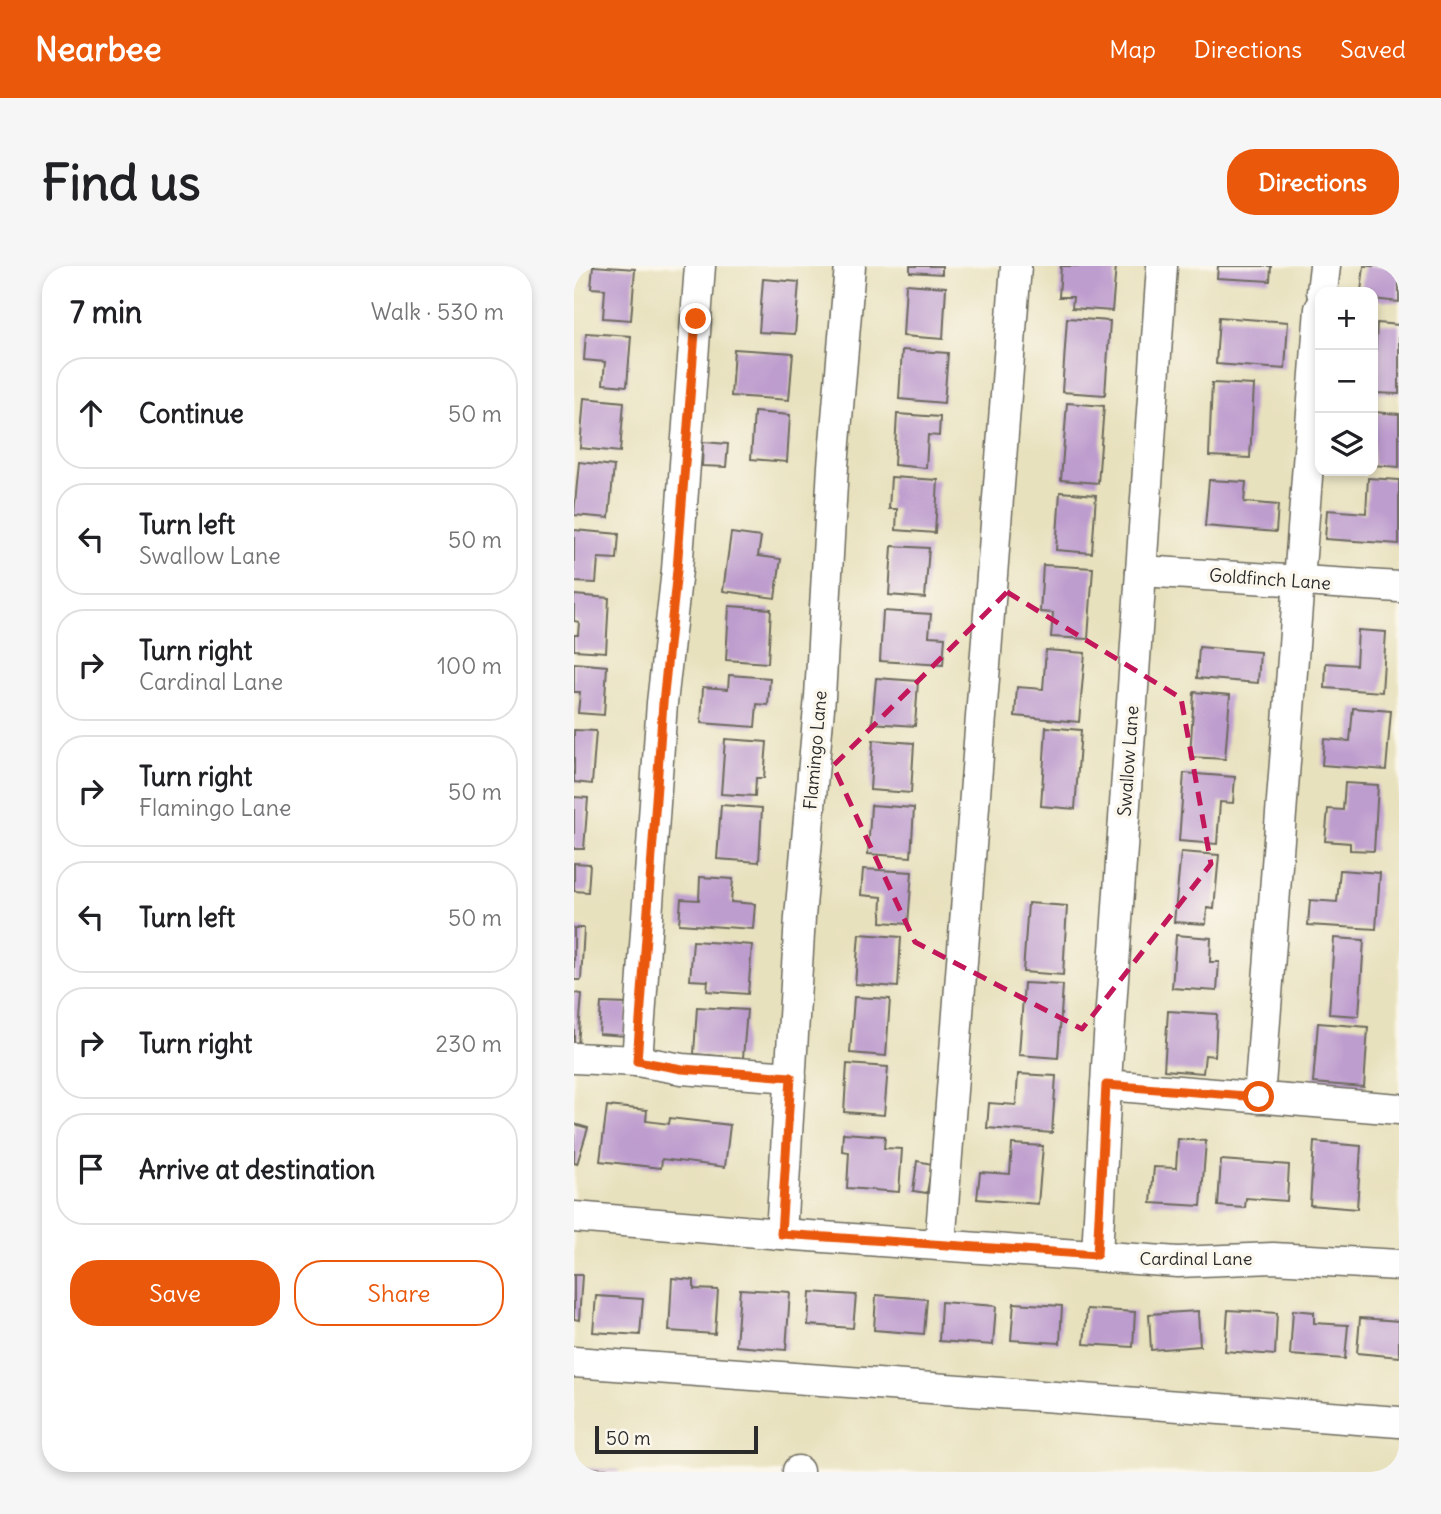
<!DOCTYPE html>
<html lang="en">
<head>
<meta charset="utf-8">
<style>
	body { margin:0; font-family:Delius,sans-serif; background:#f6f6f6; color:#202124 }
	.controls { position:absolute; right:21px; top:21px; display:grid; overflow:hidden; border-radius:14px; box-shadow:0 4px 10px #0003 }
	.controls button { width:63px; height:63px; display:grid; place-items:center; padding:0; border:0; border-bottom:2px solid #e0e0e0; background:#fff; color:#202124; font:35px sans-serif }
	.scale { position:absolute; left:21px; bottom:18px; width:163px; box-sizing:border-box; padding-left:7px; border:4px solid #2b2b2b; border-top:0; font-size:19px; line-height:24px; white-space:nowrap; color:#2b2b2b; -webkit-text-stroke:5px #fbf7ec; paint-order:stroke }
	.stop { position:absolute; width:21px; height:21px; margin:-16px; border:5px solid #ea580c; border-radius:50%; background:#fff }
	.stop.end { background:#ea580c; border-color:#fff; box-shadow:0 2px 7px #0008 }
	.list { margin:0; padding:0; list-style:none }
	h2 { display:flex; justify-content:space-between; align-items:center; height:91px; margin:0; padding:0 28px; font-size:30px }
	h2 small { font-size:23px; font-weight:400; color:#757577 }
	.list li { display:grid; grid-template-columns:46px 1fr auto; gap:21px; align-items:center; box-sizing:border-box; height:112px; margin:0 14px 14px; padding:0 14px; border:2px solid #e0e0e0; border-radius:28px }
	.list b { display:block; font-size:26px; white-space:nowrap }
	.list p { margin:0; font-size:23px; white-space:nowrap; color:#757577 }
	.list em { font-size:23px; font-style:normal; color:#757577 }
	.actions { display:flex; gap:14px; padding:21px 28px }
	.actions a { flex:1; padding:16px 0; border:2px solid #ea580c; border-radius:28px; text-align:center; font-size:24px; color:#ea580c }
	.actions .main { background:#ea580c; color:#fff }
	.icon { flex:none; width:38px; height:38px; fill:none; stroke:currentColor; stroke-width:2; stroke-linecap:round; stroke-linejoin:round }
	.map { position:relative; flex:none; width:825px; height:1206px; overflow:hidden; border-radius:28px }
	header { display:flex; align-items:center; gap:42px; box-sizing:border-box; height:98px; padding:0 35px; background:#ea580c; color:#fff }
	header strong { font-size:33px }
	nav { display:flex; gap:38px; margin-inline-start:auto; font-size:24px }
	.intro { display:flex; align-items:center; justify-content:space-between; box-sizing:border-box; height:168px; padding:0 42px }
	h1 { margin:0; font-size:49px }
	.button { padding:18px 32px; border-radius:28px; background:#ea580c; color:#fff; font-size:24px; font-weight:700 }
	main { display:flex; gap:42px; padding:0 42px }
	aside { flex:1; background:#fff; border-radius:28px; box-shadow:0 4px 10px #0003 }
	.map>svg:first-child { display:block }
	.building { fill:#bd9cce }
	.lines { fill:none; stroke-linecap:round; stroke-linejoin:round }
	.minor-casing { stroke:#6d6b5e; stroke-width:33 }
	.minor { stroke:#fff; stroke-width:30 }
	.route { stroke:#ea580c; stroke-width:9 }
	.marked { fill:none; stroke:#c2185b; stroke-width:5; stroke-dasharray:14 9; stroke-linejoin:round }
	.labels { text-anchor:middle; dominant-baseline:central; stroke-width:7; stroke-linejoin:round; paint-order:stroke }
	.street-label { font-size:18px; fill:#2b2b2b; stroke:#fbf7ec }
</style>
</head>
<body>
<header>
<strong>Nearbee</strong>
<nav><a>Map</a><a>Directions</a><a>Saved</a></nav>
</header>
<div class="intro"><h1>Find us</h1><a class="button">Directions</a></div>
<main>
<aside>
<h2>7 min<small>Walk · 530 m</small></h2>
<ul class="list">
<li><svg class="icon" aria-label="ahead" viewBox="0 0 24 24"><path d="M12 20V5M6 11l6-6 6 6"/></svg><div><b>Continue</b></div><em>50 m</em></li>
<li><svg class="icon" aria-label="left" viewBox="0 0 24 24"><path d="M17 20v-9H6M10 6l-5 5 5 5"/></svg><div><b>Turn left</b><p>Swallow Lane</p></div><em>50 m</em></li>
<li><svg class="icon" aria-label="right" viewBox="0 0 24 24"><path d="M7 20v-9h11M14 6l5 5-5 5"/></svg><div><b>Turn right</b><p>Cardinal Lane</p></div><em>100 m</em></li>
<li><svg class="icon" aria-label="right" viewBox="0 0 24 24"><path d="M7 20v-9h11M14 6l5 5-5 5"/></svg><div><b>Turn right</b><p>Flamingo Lane</p></div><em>50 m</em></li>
<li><svg class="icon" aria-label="left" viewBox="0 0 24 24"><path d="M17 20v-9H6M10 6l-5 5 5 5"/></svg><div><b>Turn left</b></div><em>50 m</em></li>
<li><svg class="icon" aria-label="right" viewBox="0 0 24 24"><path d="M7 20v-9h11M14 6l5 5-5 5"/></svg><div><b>Turn right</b></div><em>230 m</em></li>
<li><svg class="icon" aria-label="arrive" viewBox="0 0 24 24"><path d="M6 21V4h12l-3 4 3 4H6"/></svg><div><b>Arrive at destination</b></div></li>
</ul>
<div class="actions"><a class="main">Save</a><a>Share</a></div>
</aside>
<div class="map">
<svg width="825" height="1206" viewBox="0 0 825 1206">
	<rect width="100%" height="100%" fill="#fbf7ec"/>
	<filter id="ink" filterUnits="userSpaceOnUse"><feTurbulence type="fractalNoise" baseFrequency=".0143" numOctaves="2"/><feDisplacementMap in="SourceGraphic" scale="14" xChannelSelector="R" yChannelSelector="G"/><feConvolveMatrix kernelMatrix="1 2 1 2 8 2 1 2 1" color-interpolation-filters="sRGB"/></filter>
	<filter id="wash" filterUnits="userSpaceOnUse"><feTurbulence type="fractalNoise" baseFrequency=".00686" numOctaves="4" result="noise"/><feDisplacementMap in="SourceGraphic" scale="28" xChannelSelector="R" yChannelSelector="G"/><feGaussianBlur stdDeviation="1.57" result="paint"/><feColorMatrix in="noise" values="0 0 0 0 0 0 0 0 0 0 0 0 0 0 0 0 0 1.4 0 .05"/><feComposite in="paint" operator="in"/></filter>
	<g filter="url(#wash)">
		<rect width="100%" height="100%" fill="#e8e1be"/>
		<g id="blocks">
			<g class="building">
				<path d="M19 0 61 3 57 54 29 52 31 23 17 22Z"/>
				<path d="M336 0H368V8L336 6Z"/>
				<path d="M487 0H542L538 45 498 42 499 31H485Z"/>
				<path d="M644 0H697L696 15 643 12Z"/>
				<path d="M790 0H825V36L799 33V26H787Z"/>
				<path d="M189 13 225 16 221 68 185 66Z"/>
				<path d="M332 18 372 21 369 73 329 70Z"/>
				<path d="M645 51 714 56 711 103 642 98Z"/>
				<path d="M493 52 536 55 531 129 488 126Z"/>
				<path d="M803 57 825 59V128L799 127Z"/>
				<path d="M12 67 57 70 53 120 29 118 31 96 10 94Z"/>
				<path d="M160 83 219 87 215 134 157 130Z"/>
				<path d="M328 84 374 87 370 137 325 133Z"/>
				<path d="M638 117 680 119 676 192 635 190Z"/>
				<path d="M10 132 50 136 46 186 6 182Z"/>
				<path d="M493 137 530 140 524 217 487 214Z"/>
				<path d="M180 146 216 149 213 196 177 193Z"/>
				<path d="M799 146 825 148V201L799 199Z"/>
				<path d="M323 148 366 151 365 170 354 169 352 202 320 199Z"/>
				<path d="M129 176 154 178 152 201 128 200Z"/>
				<path d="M5 196 40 200 35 252 0 249Z"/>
				<path d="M317 211 364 214 361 267 322 264 323 243H315Z"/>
				<path d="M794 212 825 214V278L751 273 753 244 792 247Z"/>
				<path d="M635 214 672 216 670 236 704 239 702 266 631 260Z"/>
				<path d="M486 226 522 229 518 287 482 284Z"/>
				<path d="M0 264 45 268 43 293 24 292 22 317 0 316Z"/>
				<path d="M157 267 187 271 184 290 207 293 201 332 149 325Z"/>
				<path d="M318 280 355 282 351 332 315 329Z"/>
				<path d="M469 299 519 302 514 373 477 371 479 347 466 346Z"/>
				<path d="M0 329 35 332 32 386 0 384V369H4L5 356 0 355Z"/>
				<path d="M155 340 197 343 194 397 152 394Z"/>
				<path d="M309 345 357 348 355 370 371 371 369 399 306 395Z"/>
				<path d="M784 364 812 366 808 426 751 422 752 397 782 399Z"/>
				<path d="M625 381 686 386 684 417 623 412Z"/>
				<path d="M472 384 511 387 505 456 441 450 443 421 469 423Z"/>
				<path d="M0 397 33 400 30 449 4 447 6 426H0Z"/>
				<path d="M155 409 196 412 194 439 183 438 181 461 127 457 129 421 154 423Z"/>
				<path d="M302 412 344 415 341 460 298 457Z"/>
				<path d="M620 426 656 429 651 493 616 491Z"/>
				<path d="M779 442 817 445 812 504 748 499 750 473 776 475Z"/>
				<path d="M472 461 507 464 501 543 467 540Z"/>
				<path d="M0 464 22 465 18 518 0 516Z"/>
				<path d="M151 473 193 476 190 512H182L181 530 147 528Z"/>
				<path d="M299 474 340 477 337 527 296 524Z"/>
				<path d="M610 507 661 511 659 537 646 536 643 578 605 575Z"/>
				<path d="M771 517 804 519 800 585 776 584V577L751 575 754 543 769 544Z"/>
				<path d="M0 531 14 532 10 583H0Z"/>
				<path d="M147 539 188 542 185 596 143 593Z"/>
				<path d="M297 539 340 542 337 591 294 588Z"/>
				<path d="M607 586 645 589 640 643 633 642 632 658 600 656Z"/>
				<path d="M0 597 16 598 14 626 0 625Z"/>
				<path d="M289 603 338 606 334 658 307 656 308 631 287 629Z"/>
				<path d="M766 604 806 607 802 663 734 659 736 634 763 636Z"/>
				<path d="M126 611 159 613 157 636 181 638 179 663 105 658 107 633 125 634Z"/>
				<path d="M454 637 493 640 489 709 449 706Z"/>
				<path d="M0 662H10L7 714H0Z"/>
				<path d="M285 668 327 671 324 721 281 718Z"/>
				<path d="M602 669 637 672 636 696H645L643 725 598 722Z"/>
				<path d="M760 672 790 674 785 750 755 748Z"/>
				<path d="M119 675 178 679 174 728 133 725 134 715 116 714Z"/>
				<path d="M450 717 489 719 484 792 445 789Z"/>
				<path d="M0 727 8 728 4 779H0Z"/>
				<path d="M280 731 316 733 312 790 276 787Z"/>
				<path d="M27 737 54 738 52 770 25 768Z"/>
				<path d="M123 741 173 744 169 792 120 788Z"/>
				<path d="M594 745 643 748 641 790 631 789 629 807 590 804Z"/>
				<path d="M744 757 794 761 790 821 739 817Z"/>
				<path d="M273 798 314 801 310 849 270 846Z"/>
				<path d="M444 808 482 810 478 867 413 862 415 837 442 839Z"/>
				<path d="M33 840 73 844 72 855 95 858 96 852 156 859 151 901 88 893 87 902 26 895Z"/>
				<path d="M0 858 14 862 3 898 0 897Z"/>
				<path d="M269 867 311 870 310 882 328 883 325 926 273 922 275 886 268 885Z"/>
				<path d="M604 873 632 875 627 940 577 937 580 901 602 902Z"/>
				<path d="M740 876 787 880 783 943 736 939Z"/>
				<path d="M438 878 469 880 464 938 403 933 406 906 436 908Z"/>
				<path d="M647 894 715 899 713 935 672 932 671 942 644 940Z"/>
				<path d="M343 895 358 898 353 927 339 925Z"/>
				<path d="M0 1009H8L5 1054 0 1053Z"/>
				<path d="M98 1012 120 1014V1023L144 1024 141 1068 95 1065Z"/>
				<path d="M166 1023 216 1026 212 1084 162 1080Z"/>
				<path d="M236 1026 282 1029 279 1062 234 1059Z"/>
				<path d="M302 1029 353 1033 350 1068 300 1064Z"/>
				<path d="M22 1030 69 1033 66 1069 19 1066Z"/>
				<path d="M367 1036 422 1040 419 1079 365 1075Z"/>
				<path d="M440 1037 488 1040 486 1077 437 1074Z"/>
				<path d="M513 1043 561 1046 559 1081 510 1078Z"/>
				<path d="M654 1044 703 1047 701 1089 651 1085Z"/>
				<path d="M719 1044 740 1046V1057L774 1059 771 1093 716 1089Z"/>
				<path d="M624 1045 626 1080 577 1084 575 1048Z"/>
				<path d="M786 1052 825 1055V1091L783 1087Z"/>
				<path d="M0 1201 45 1204V1206H0Z"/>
			</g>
		</g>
	</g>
	<g filter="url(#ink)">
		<use href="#blocks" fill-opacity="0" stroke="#6d6b5e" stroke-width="2"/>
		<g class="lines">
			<defs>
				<g id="minor">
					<path d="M748 26 751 0"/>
					<path d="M567 305 825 321"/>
					<path d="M0 792 63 795 88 437 103 304 126 0"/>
					<path d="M63 795 108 803 217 811"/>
					<path d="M532 819 825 843"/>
					<path d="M685 832 746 43"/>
					<path d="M0 951 207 968 604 996 699 992 825 999"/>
					<path d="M207 968 226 651 246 431 259 200 276 0"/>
					<path d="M366 979 442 0"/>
					<path d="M523 989 533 800 588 0"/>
					<path d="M0 1096 825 1156"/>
					<path d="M224 1206V1205"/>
				</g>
			</defs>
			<use href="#minor" class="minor-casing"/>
			<use href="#minor" class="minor"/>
		</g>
	</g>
	<g class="lines" filter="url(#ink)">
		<path class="route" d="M122 53 103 304 89 437 63 795 108 803 217 811 207 968 523 989 532 819 685 831"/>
	</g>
	<path class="marked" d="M433 326 607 432 637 598 508 763 341 676 259 500Z"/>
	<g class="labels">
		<g class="street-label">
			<text transform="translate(696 313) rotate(4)">Goldfinch Lane</text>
			<text transform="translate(241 484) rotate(-85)">Flamingo Lane</text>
			<text transform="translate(554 495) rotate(-86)">Swallow Lane</text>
			<text x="622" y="992">Cardinal Lane</text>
		</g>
	</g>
</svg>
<div class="controls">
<button>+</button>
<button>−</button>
<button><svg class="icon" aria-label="layers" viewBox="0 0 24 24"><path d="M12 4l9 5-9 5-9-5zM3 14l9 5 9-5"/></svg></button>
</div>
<div class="scale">50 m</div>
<div class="stop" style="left:685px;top:831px"></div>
<div class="stop end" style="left:122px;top:53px"></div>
</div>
</main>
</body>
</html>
